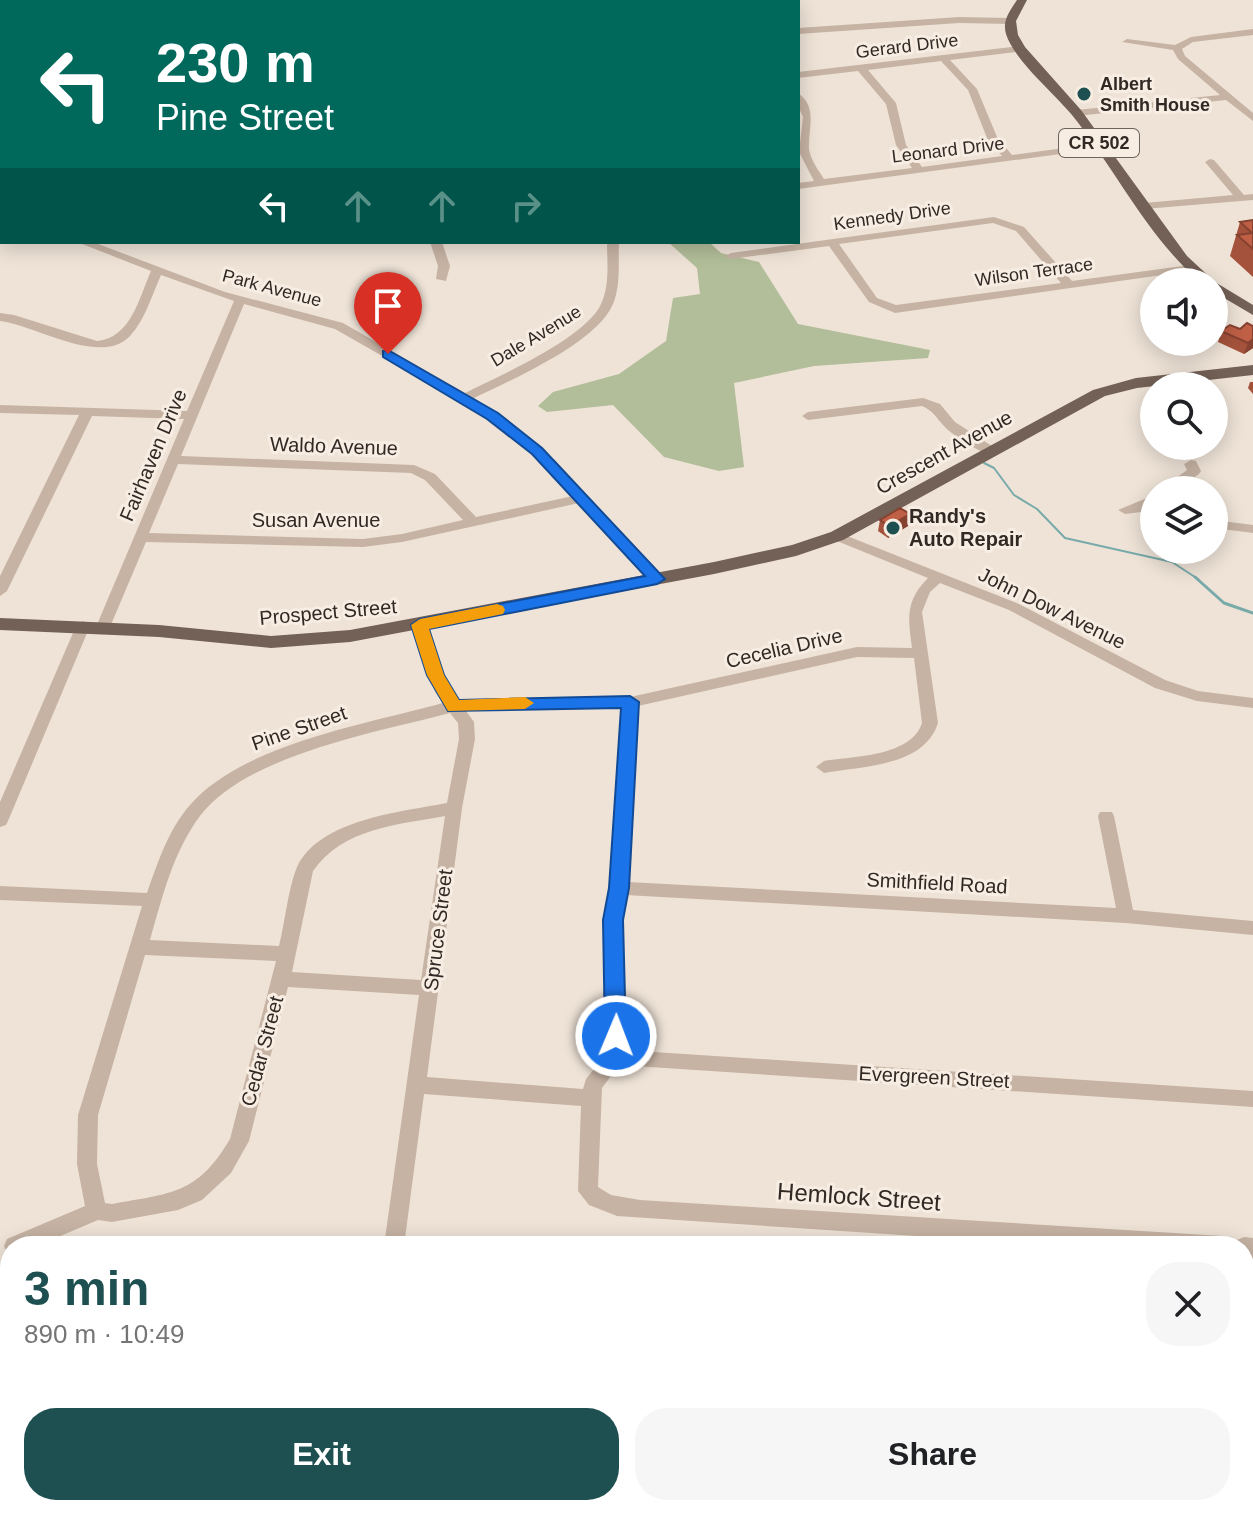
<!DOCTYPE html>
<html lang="en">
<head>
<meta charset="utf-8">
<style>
  body { margin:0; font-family:Arial,sans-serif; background:#f6f6f6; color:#202124; height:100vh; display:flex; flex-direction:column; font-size:30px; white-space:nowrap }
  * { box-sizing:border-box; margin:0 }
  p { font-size:26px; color:#757577 }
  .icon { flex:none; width:44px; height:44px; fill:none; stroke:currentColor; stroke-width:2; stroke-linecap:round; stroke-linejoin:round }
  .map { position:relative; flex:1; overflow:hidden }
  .side { position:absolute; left:0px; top:1236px; width:1254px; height:280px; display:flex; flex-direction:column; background:#fff; border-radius:32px 32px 0 0; box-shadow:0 4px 20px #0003 }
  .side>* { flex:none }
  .guide { position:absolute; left:0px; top:0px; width:800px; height:244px; box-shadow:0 4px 20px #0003; background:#00695c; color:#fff; overflow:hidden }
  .buttons { position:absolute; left:1140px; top:268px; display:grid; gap:16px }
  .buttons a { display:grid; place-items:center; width:88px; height:88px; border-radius:50%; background:#fff; box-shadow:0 4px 20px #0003; font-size:40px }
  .pin { position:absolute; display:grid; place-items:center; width:68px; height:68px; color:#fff; margin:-82px -34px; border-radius:50% 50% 50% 0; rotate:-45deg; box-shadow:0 0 8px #0007 }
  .pin .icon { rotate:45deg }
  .me { position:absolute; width:88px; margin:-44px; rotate:1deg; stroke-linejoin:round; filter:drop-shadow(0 0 6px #0008) }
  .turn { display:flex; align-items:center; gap:28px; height:168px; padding:0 24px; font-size:36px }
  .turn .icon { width:104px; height:104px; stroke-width:2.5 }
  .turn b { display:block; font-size:56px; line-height:68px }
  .lanes { display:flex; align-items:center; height:76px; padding:0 24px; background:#0003; justify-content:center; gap:40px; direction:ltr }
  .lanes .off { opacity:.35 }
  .round { display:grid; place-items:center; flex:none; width:84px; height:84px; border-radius:32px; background:#f6f6f6 }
  .overview { display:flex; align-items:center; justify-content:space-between; height:136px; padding:0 24px }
  h1 { font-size:48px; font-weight:800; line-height:60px; color:#1e4f51 }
  .cta { display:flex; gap:16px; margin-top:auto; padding:16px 24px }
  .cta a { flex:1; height:92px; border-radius:32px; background:#1e4f51; color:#fff; font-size:32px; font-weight:800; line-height:92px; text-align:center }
  .cta a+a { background:#f6f6f6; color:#202124 }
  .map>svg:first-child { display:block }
  .green { fill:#b2bd99 }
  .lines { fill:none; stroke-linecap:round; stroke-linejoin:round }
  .stream-far1 { stroke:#78aaaa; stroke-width:2 }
  .stream { stroke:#78aaaa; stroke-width:3 }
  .minor { fill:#c6b3a4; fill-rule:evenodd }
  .major { fill:#736057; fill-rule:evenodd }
  .wall { fill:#a4523b }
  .shaded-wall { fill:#864230 }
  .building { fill:#bf5f45; stroke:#864230; stroke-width:2 }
  .route { fill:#1a73e8; stroke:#114b97; stroke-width:2 }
  .slow { fill:#f59e0b }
  .poi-dot { fill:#1e4f51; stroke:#f7ede3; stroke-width:3 }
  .labels { text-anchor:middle; stroke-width:6; stroke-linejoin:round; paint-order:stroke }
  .far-street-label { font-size:18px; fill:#322925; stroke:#f7ede3 }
  .far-poi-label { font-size:18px; font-weight:bold; fill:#322925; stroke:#f7ede3; text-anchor:start }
  .shield { fill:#f7ede3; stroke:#6d645e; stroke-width:2 }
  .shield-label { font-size:18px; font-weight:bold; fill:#322925 }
  .street-label { font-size:20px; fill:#322925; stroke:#f7ede3 }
  .poi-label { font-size:20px; font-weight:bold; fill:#322925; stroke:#f7ede3; text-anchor:start }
  .near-street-label { font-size:24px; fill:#322925; stroke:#f7ede3 }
</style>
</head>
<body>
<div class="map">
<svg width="1253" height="1516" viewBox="0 0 1253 1516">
  <rect width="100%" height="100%" fill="#efe3d7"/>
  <!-- green -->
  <path class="green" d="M345 0H694V2H342Z
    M668 242H709L721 253 759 262 798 324 930 350 928 358 814 366 734 383 744 467 719 471 664 457 613 405 547 412 538 406 553 392 619 374 666 341 673 298 700 294 697 268Z
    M27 1506H265L246 1516H9Z"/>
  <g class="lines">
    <!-- stream-far1 -->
    <path class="stream-far1" d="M984 463 994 468 1014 495 1037 509 1065 538 1172 562 1198 579"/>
    <!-- stream -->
    <path class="stream" d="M1195 577 1224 603 1253 613"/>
    <!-- minor -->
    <path class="minor" d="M224 0H237L238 2H225Z
      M748 0H756V2H748Z
      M959 17 1010 18 1014 21 1010 24 959 23 798 34V28Z
      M0 23H2V29H0Z
      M1253 29V35L1193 42 1182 49 1185 56 1253 113V121L1226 100 1077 116 1072 113 1077 110 1220 95 1178 59 1173 50 1122 42 1127 39 1175 45 1191 37Z
      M1021 46 1024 47V51L950 60 977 89 997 137 1012 155 1101 143 1105 144V148L798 189V183L814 181 799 152 803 117 798 106V93C818 107 808 128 809 149 810 159 819 171 824 179L912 168 896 145 886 104 858 71 798 78V72ZM941 61 968 90 987 138 1002 156 922 167 906 145 896 103 868 70Z
      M0 99 2 100V106L0 105Z
      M0 153H2L0 160Z
      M1210 159 1214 160 1244 195 1253 194V200L1144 209 1139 206 1144 203 1233 195 1205 162Z
      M0 209H2V216H0Z
      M994 217 1024 227 1072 281 1190 265 1196 268 1190 271 895 313 869 302 829 246 731 259 725 256 731 253ZM993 223 1016 231 1061 283 896 305 877 298 839 244Z
      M0 236H2L4 243 0 244Z
      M77 242H93L225 292 343 323 465 393C499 376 586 338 601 304 610 285 607 262 607 242H619C618 262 621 285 613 304 597 343 511 380 474 398L520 430 556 461 664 579 657 584 652 582 579 503 402 542 363 547 146 542 110 627 103 632 98 631 96 627 184 419 92 416 7 591 0 596V576L79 415 0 413V405L187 411 234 301 161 275C152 295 145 320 130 336 101 367 35 325 0 321V313L14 315 97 341C131 338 139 298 151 271ZM244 304 335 329 461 401 510 436 546 467 573 496 476 517 435 474 414 465 181 456ZM178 464 411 473 425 480 463 520 402 534 363 539 149 533Z
      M430 242H442L450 266 446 281 436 279 438 266Z
      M923 398 940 404 955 422 995 448V454C981 455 955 437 945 427 936 418 934 411 922 406L808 420 802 416 808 412Z
      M1191 460 1196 461 1201 471 1199 474 1176 490H1160L1187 470 1184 464Z
      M1154 495V505L1141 512 1125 514 1118 510Z
      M1214 520 1253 525V533L1214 528Z
      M837 532 1019 604 1165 680 1198 691 1253 698V708L1197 701 1155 688 1009 610 940 583 930 592 922 612 938 723C924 767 862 766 824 773L816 767 824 761C853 756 911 757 922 723L914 658 857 657 638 706 628 882 1116 908 1098 816 1100 812H1112L1114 816 1133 910 1253 921V935L1126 923 626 895C617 946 629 998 624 1050L1253 1091V1107L619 1065 602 1088 598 1187 611 1195 640 1200 1223 1236 1230 1239 1233 1246H1068L617 1216 589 1205 578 1191 581 1106 424 1094 404 1246H384L419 995 288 987 249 1141 231 1173 202 1200 178 1210 112 1222 98 1220 37 1246H10V1254L7 1253 4 1246 7 1239 85 1206 77 1164 78 1115 142 906 0 900V886L147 893C158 862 168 830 190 805 243 744 367 724 443 703L435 692 413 625 420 620 427 625 450 690 458 700 630 697 857 647 912 648C908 618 905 601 928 578L832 539 830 536ZM622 708 610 888 604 920 609 1015 605 1055 586 1079 583 1089 427 1077 462 808 475 739 474 722 466 711ZM450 713 458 723 459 739 447 803C401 812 320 819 297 867 288 889 285 923 279 946L150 940C162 898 173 852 200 816 246 755 378 732 450 713ZM445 816 421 980 292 972 313 871C343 828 397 825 445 816ZM145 955 276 961 230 1139C197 1195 171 1193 112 1204L105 1203 97 1164 98 1115Z
      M83 621 90 626 8 821 6 825 0 827V802L76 626Z
      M1244 1237 1253 1238V1258L1244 1257V1246H1234L1237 1240Z
      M10 1416V1438L0 1442V1420Z
      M741 1506H765V1516H741Z"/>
    <!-- major -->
    <path class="major" d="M1017 0H1027L1016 21 1018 35 1025 47 1081 110 1187 256 1215 282 1253 305V315L1214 292V282H1200C1147 236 1116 170 1072 115 1054 93 1014 60 1006 34 1002 20 1010 11 1017 0Z
      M1253 365V375L1137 388 1105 396 843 540 796 556 714 574 350 642 271 648 159 637 0 630V618L159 625 271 636 350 630 714 562 792 545 831 532 1093 390 1136 378Z"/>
  </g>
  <!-- wall -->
  <path class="wall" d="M1253 220V277L1230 256 1240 222Z
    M1230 325 1253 348 1244 354 1218 342 1221 331Z
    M1250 382H1253V394L1248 388Z
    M910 514 908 526 888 538 878 531 880 520Z"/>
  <!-- shaded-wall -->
  <path class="shaded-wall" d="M1253 339V348L1244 354 1248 343Z
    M910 514 908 526 888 538 889 526Z"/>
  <!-- building -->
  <path class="building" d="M1253 220V249L1237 235 1252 233 1240 222Z
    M1247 323 1253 326V339L1248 343 1221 331 1230 325 1240 329Z
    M900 508 910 514 889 526 880 520Z"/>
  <!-- route -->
  <path class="route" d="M388 350 498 413 542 448 665 579 657 584 429 629 444 675 459 700 630 696 639 702 629 888 623 920 626 1036 623 1043 616 1045 608 1043 605 1036 603 920 609 888 621 708 448 711 427 675 411 625 420 619 645 576 532 454 487 419 383 357V351Z"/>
  <!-- slow -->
  <path class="slow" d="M497 604 503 606 505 610 503 614 429 629 444 675 459 700 525 697 534 703 525 709 448 711 427 675 411 625 420 619Z"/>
  <!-- markers -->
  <g class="poi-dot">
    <circle cx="1084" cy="94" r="8"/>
    <circle cx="893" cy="528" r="8"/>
  </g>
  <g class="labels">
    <!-- far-street labels -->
    <g class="far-street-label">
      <text transform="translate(907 46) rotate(-7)" y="6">Gerard Drive</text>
      <text transform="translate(948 150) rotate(-7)" y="6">Leonard Drive</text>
      <text transform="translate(892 216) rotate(-8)" y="6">Kennedy Drive</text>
      <text transform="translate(1034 272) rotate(-8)" y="6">Wilson Terrace</text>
      <text transform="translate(272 288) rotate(15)" y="6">Park Avenue</text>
      <text transform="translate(536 336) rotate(-31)" y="6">Dale Avenue</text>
    </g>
    <!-- far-poi labels -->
    <g class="far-poi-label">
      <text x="1100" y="90">Albert<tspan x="1100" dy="21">Smith House</tspan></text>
    </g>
    <!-- shield labels -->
    <rect class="shield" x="1059" y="129" width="80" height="28" rx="6"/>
    <g class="shield-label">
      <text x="1099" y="149">CR 502</text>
    </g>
    <!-- street labels -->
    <g class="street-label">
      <text transform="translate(334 446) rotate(2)" y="7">Waldo Avenue</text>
      <text transform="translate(944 452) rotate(-29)" y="7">Crescent Avenue</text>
      <text transform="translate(153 455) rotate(-67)" y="7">Fairhaven Drive</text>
      <text x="316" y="527">Susan Avenue</text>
      <text transform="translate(1052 608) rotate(26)" y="7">John Dow Avenue</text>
      <text transform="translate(328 612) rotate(-5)" y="7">Prospect Street</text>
      <text transform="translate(784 648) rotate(-13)" y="7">Cecelia Drive</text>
      <text transform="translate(299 728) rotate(-19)" y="7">Pine Street</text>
      <text transform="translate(937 883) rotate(3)" y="7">Smithfield Road</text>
      <text transform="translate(438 930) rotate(-83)" y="7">Spruce Street</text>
      <text transform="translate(262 1051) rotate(-75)" y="7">Cedar Street</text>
      <text transform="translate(934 1077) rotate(3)" y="7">Evergreen Street</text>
    </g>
    <!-- poi labels -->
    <g class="poi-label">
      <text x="909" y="523">Randy's<tspan x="909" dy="23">Auto Repair</tspan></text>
    </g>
    <!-- near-street labels -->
    <g class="near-street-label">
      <text transform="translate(859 1197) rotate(4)" y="8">Hemlock Street</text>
    </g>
  </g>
</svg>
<div class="buttons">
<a><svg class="icon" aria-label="sound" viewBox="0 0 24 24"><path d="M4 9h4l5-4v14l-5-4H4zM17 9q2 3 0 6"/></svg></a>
<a><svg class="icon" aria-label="search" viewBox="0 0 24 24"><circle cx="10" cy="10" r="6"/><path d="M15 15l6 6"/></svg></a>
<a><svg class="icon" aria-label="layers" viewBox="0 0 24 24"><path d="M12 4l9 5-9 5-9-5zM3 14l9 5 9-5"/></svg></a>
</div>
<div class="pin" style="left:388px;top:354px;background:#d93025"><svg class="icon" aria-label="arrive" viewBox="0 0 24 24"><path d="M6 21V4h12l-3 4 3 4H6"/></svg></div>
<svg class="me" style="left:616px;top:1036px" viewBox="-20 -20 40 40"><circle r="17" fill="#1a73e8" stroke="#fff" stroke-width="3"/><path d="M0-11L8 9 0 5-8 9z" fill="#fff"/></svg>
<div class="guide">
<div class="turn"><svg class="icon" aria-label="left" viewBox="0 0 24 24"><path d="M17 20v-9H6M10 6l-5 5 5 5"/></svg><div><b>230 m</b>Pine Street</div></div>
<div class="lanes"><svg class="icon" aria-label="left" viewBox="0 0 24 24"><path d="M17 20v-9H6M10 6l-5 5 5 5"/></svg><svg class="icon off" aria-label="ahead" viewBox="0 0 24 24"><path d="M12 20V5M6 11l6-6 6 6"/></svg><svg class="icon off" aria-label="ahead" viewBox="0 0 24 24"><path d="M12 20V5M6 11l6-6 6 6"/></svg><svg class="icon off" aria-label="right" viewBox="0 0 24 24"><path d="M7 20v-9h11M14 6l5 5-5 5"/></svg></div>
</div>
<section class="side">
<div class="overview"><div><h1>3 min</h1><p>890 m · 10:49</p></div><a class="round"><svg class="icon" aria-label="close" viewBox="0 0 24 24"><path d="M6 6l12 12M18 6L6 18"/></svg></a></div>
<div class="cta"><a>Exit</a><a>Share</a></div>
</section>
</div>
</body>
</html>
